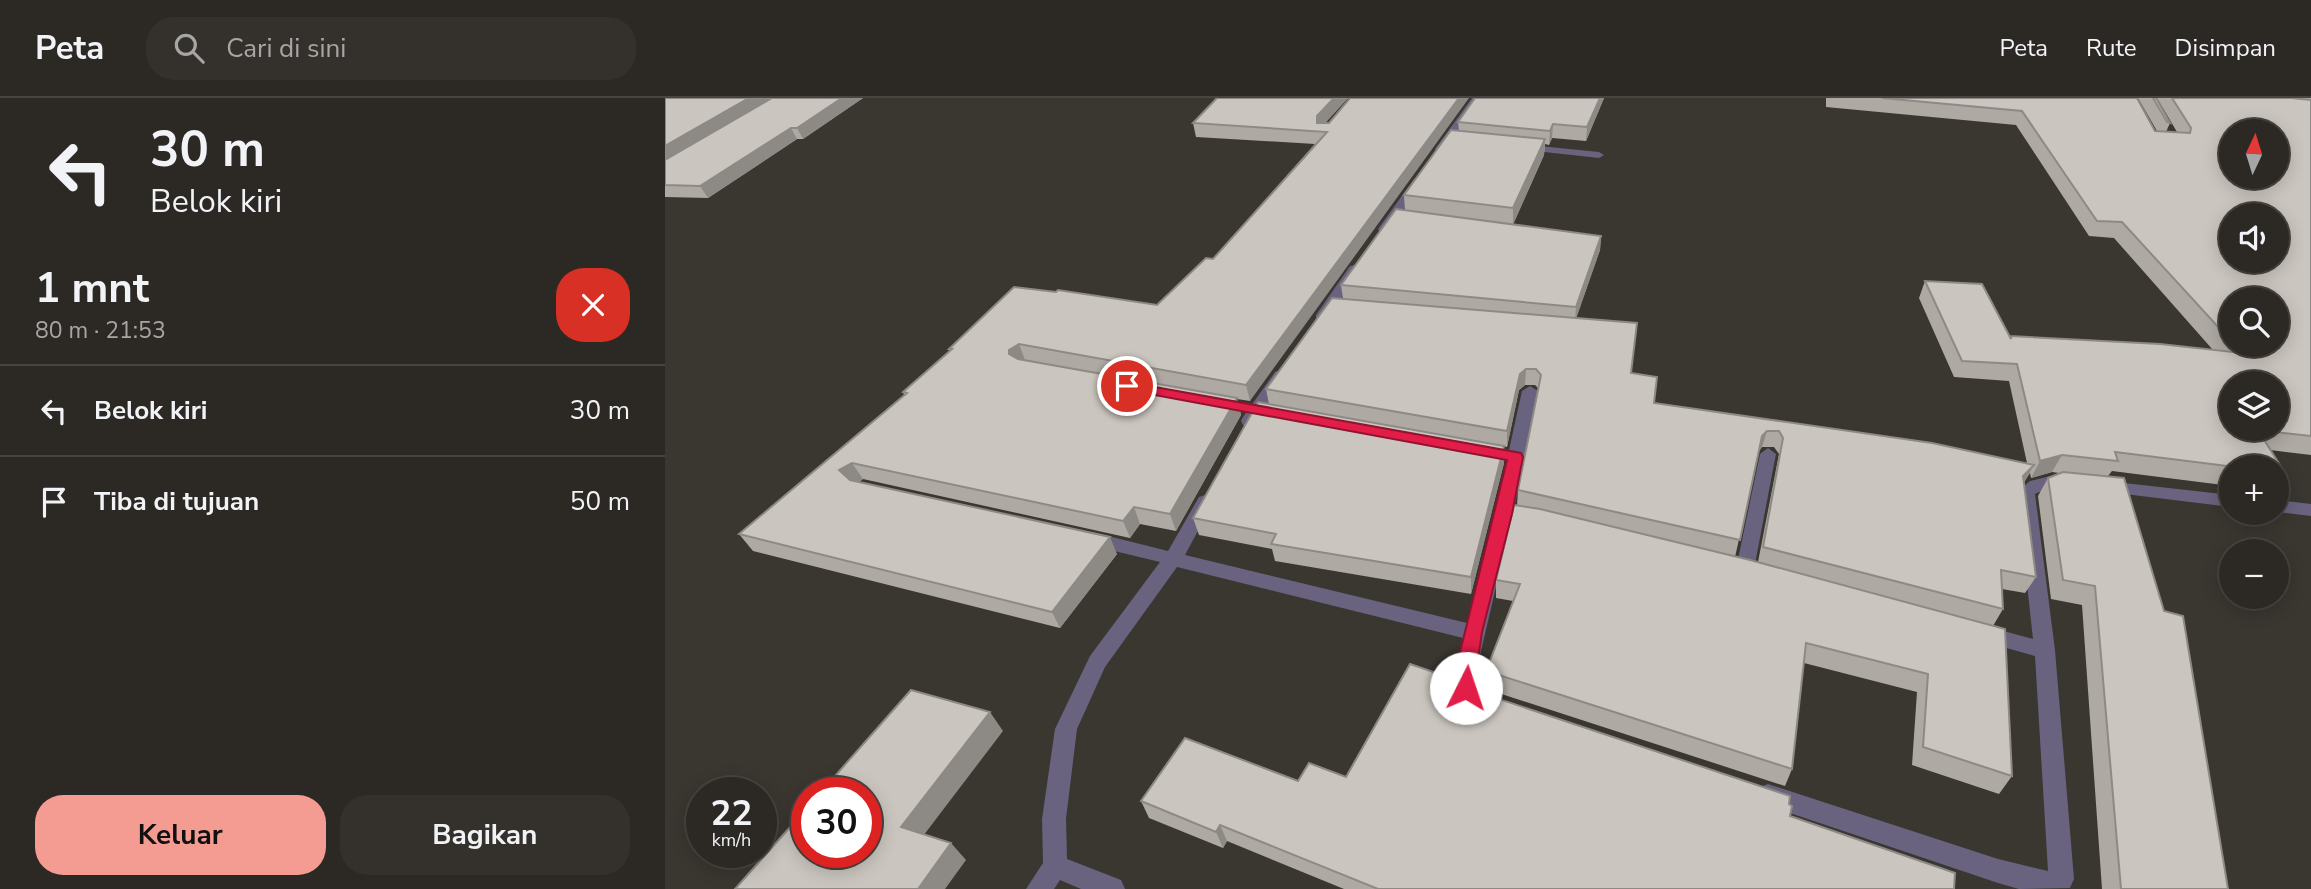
<!DOCTYPE html>
<html lang="id">
<head>
<meta charset="utf-8">
<style>
  body { margin:0; font-family:"Nunito Sans",sans-serif; background:#34302c; color:#f1f3f6; height:100vh; display:flex; flex-direction:column; font-size:26px; white-space:nowrap }
  * { box-sizing:border-box; margin:0 }
  p { font-size:23px; color:#a6a6a6 }
  .icon { flex:none; width:38px; height:38px; fill:none; stroke:currentColor; stroke-width:2; stroke-linecap:round; stroke-linejoin:round }
  .map { position:relative; flex:1; overflow:hidden }
  .panel { display:flex; flex-direction:column; background:#2c2824; width:665px }
  .panel>* { flex:none }
  .banner { background:#2c2824; color:#f1f3f6; overflow:hidden }
  .needle { width:46px; rotate:4deg }
  .fabs { position:absolute; left:1554px; top:21px; display:grid; gap:14px }
  .fabs a { display:grid; place-items:center; width:70px; height:70px; border-radius:50%; background:#2c2824; box-shadow:0 4px 18px #0003,0 0 0 2px #484441; font-size:35px }
  .speed { position:absolute; left:21px; top:679px; display:flex; gap:14px; font-size:35px; font-weight:700; text-align:center }
  .speed>* { display:grid; place-content:center; width:91px; height:91px; border-radius:50%; background:#2c2824; box-shadow:0 4px 18px #0003,0 0 0 2px #484441; line-height:1 }
  .speed small { font-size:18px; font-weight:400 }
  .speed .limit { border:10px solid #d22; background:#fff; color:#111 }
  .pin { position:absolute; display:grid; place-items:center; width:60px; height:60px; color:#fff; margin:-30px; border:4px solid #fff; border-radius:50%; box-shadow:0 2px 7px #0007 }
  .me { position:absolute; width:77px; margin:-38px; rotate:4deg; stroke-linejoin:round; filter:drop-shadow(0 0 5px #0008) }
  .turn { display:flex; align-items:center; gap:24px; height:147px; padding:0 35px; font-size:32px }
  .turn .icon { width:91px; height:91px; stroke-width:2.5 }
  .turn b { display:block; font-size:49px; line-height:60px }
  .round { display:grid; place-items:center; flex:none; width:74px; height:74px; border-radius:28px; background:#34302c }
  .head { display:flex; align-items:center; justify-content:space-between; height:119px; padding:0 35px }
  h1 { font-size:42px; font-weight:700; line-height:52px }
  .action { display:flex; gap:14px; margin-top:auto; padding:14px 35px }
  .action a { flex:1; height:80px; border-radius:28px; background:#f59c92; color:#111; font-size:28px; font-weight:700; line-height:80px; text-align:center }
  .action a+a { background:#34302c; color:#f1f3f6 }
  ul { padding:0; list-style:none }
  li { display:flex; align-items:center; gap:21px; height:91px; padding:0 35px; border-top:2px solid #484441 }
  li div { flex:1 }
  li b { display:block; font-size:26px }
  li em { font-style:normal }
  header { display:flex; align-items:center; gap:42px; box-sizing:border-box; height:98px; padding:0 35px; background:#2c2824; border-bottom:2px solid #484441 }
  header strong { font-size:33px }
  nav { display:flex; gap:38px; margin-inline-start:auto; font-size:24px }
  .search { width:490px; height:63px; background:#34302c; display:flex; align-items:center; gap:18px; box-sizing:border-box; padding:0 24px; border-radius:28px; color:#a6a6a6; font-size:26px }
  main { display:flex; flex:1; min-height:0 }
  .map>svg:first-child { display:block }
  .lines { fill:none; stroke-linecap:round; stroke-linejoin:round }
  .minor { fill:#696380; fill-rule:evenodd }
  .wall { fill:#aea9a3; fill-rule:evenodd }
  .shaded-wall { fill:#8d8a85 }
  .building { fill:#cac5be; stroke:#8d8a85; stroke-width:2; fill-rule:evenodd }
  .route { fill:#e11d48; stroke:#92132f; stroke-width:2 }
</style>
</head>
<body>
<header>
<strong>Peta</strong>
<div class="search"><svg class="icon" aria-label="search" viewBox="0 0 24 24"><circle cx="10" cy="10" r="6"/><path d="M15 15l6 6"/></svg>Cari di sini</div>
<nav><a>Peta</a><a>Rute</a><a>Disimpan</a></nav>
</header>
<main>
<section class="panel">
<div class="banner">
<div class="turn"><svg class="icon" aria-label="left" viewBox="0 0 24 24"><path d="M17 20v-9H6M10 6l-5 5 5 5"/></svg><div><b>30 m</b>Belok kiri</div></div>
</div>
<div class="head"><div><h1>1 mnt</h1><p>80 m · 21:53</p></div><a class="round" style="background:#d93025;color:#fff"><svg class="icon" aria-label="close" viewBox="0 0 24 24"><path d="M6 6l12 12M18 6L6 18"/></svg></a></div>
<ul>
<li><svg class="icon" aria-label="left" viewBox="0 0 24 24"><path d="M17 20v-9H6M10 6l-5 5 5 5"/></svg><div><b>Belok kiri</b></div><em>30 m</em></li>
<li><svg class="icon" aria-label="arrive" viewBox="0 0 24 24"><path d="M6 21V4h12l-3 4 3 4H6"/></svg><div><b>Tiba di tujuan</b></div><em>50 m</em></li>
</ul>
<div class="action"><a>Keluar</a><a>Bagikan</a></div>
</section>
<div class="map">
<svg width="1646" height="791" viewBox="0 0 1646 791">
  <rect width="100%" height="100%" fill="#3a3630"/>
  <g class="lines">
    <!-- minor -->
    <path class="minor" d="M807 0H817L779 53H771L770 51Z
      M855 46 934 54 939 57 934 60 851 51V47Z
      M749 81 759 83 723 134H715L713 131Z
      M690 167 697 171 661 223H651V217L685 168Z
      M615 272 623 277 590 327H578L576 323 578 319 610 274Z
      M865 288 873 293 849 411 875 416 878 421 875 426 869 427 846 424 810 579 812 587 825 595 828 602 825 609 817 611C778 597 790 571 798 540L512 469 440 569 412 631 401 721 402 761 456 782 460 791H416L395 782 389 791H361L378 765 377 721 390 631 425 558 495 464 420 446 418 441 420 436 427 434 503 453 534 399 540 397 549 403 520 457 802 525 842 363 812 357 810 353 818 347 844 352 857 293Z
      M1103 350 1111 356 1089 471 1087 476H1073L1071 471 1095 356Z
      M1386 378 1403 379 1412 385C1402 396 1383 388 1370 396L1390 552 1409 781 1405 790 1354 791 1333 785 1095 705 1091 697 1095 689 1103 686 1333 761 1383 773 1370 558 1313 542 1310 536 1313 530 1320 528 1368 541 1352 394 1365 383Z
      M1441 383 1566 397V409L1435 393 1432 389Z
      M1612 402 1646 406V418L1612 414Z"/>
  </g>
  <!-- wall -->
  <path class="wall" d="M0 0H198L138 41H132L43 100 0 99Z
    M552 0H683L660 25H664L585 303 572 301 576 317 511 433 475 426 465 440 198 381 194 384 452 456 395 530 88 453 74 436 239 297 238 294 285 253 284 251 492 207 548 161 650 46 531 39 528 25Z
    M810 0H939L921 43 887 40 884 47 880 46 879 57 848 126 936 138 935 152 911 220 966 275 989 305 1362 365 1344 283 1289 279 1254 200 1260 183 1346 239 1548 252 1449 140 1424 138 1351 27 1161 9V0H1472L1490 33H1492L1473 0H1491L1505 25 1501 34H1512L1492 0H1646V357L1605 352 1620 375 1612 385V369H1566V388L1447 373 1443 378 1563 791H1437L1417 507 1386 501 1373 398 1383 380 1394 375 1387 374 1366 380 1365 375 1359 384 1371 479 1360 495 1337 491 1338 511 1328 528 1347 678 1334 696 1247 667 1252 594 1139 565 1127 671 1120 688 821 591V573L848 503 831 500V482L852 408 853 392 874 291 870 287H860L854 292 842 349 839 348V365L806 496 610 463 607 451 534 437 528 420 604 306 601 291 678 201 676 187 740 112 739 97 794 33 793 24ZM1566 201 1612 247H1566ZM1097 349H1109L1114 356 1093 464 1070 459 1094 353Z
    M798 589 1124 706 1125 718 1289 791H679L562 743 558 750 484 720 476 703 633 683 681 679Z"/>
  <!-- shaded-wall -->
  <path class="shaded-wall" d="M84 0H109L0 64V48Z
    M177 0H198L138 41 132 30Z
    M669 0H683L653 33 652 18Z
    M794 0H804L585 303 581 287Z
    M935 0H939L921 43 922 29Z
    M888 26 887 40 884 47 885 33Z
    M126 30 132 41 43 100 35 88Z
    M880 41 879 57 848 127V110Z
    M936 138 935 152 910 224 911 209Z
    M354 246 360 262 351 268 344 256V252Z
    M861 271 860 287 854 292 842 349V333L855 276Z
    M572 300 576 317 511 433 505 416Z
    M1102 333 1097 349 1093 355 1097 338Z
    M839 348V365L806 496V479Z
    M1397 357 1387 374 1366 380 1375 363Z
    M187 365 198 381 186 389 174 372Z
    M1369 367 1360 383 1349 394 1358 378Z
    M469 409 475 426 465 440 458 423Z
    M445 439 452 456 395 530 387 514Z
    M325 614 338 633 252 746 236 729Z
    M555 727 562 743 558 750 551 734Z
    M286 745 301 762 280 791H253Z"/>
  <!-- building -->
  <path class="building" d="M0 0H84L0 48Z
    M107 0H177L132 30H126L35 88 0 87V62Z
    M552 0H669L652 18V25H664L685 0H794L581 287 354 246 344 252V256L353 261 572 300 505 416 469 409 458 423 187 365 174 372 185 382 445 439 387 514 74 436 242 295 238 294 287 251H284L349 189 391 194 393 192 492 207 541 160 548 161 662 34 528 25Z
    M810 0H935L922 29 888 26 885 33 793 24Z
    M1217 0H1472L1490 33 1525 35 1526 30 1507 0H1626L1646 2V338L1593 332 1620 375 1612 374V369H1570L1450 354 1453 363 1397 357 1375 363 1352 266 1297 263 1260 183 1317 186 1346 241V238L1495 246 1577 255 1569 247H1612V201H1566V243L1457 124 1432 123 1357 13ZM1566 33H1612V79H1566ZM1566 117H1612V163H1566ZM1566 285H1612V331H1566Z
    M1488 0H1491L1505 25 1502 24Z
    M786 32 880 41 848 110 739 97Z
    M731 111 936 138 911 209 676 187Z
    M667 200 972 225 966 275 992 279 989 305 1267 345 1369 367 1358 378 1371 479 1336 472 1338 511 1098 449 1118 340 1114 333H1102L1097 338 1075 442 853 392 876 277 871 271H861L855 276 842 333 601 291Z
    M593 304 839 348 806 479 606 446 611 436 528 420Z
    M1398 374 1459 380 1499 513 1518 518 1563 791H1456L1430 488 1398 482 1383 380Z
    M849 407 875 411 1085 462 1340 531 1347 678 1258 649 1263 576 1141 545 1127 671 821 573 855 486 831 482Z
    M745 566 792 582 798 589 1125 698 1124 706 1127 708 1125 718 1290 775 1289 791H713L555 727 551 734 476 703 520 640 633 683 644 665 681 679Z
    M246 592 325 614 236 729 286 745 253 791H70L142 710V754H201V695H155Z"/>
  <!-- route -->
  <path class="route" d="M462 284 856 355 858 359 847 416 817 534 808 596 801 598 794 596 789 579 842 362 457 291V285Z"/>
</svg>
<div class="fabs">
<a><svg class="needle" viewBox="-14 -14 28 28"><path d="M0-13l5 13h-10z" fill="#e53935"/><path d="M0 13l5-13h-10z" fill="#a6a6a6"/></svg></a>
<a><svg class="icon" aria-label="sound" viewBox="0 0 24 24"><path d="M4 9h4l5-4v14l-5-4H4zM17 9q2 3 0 6"/></svg></a>
<a><svg class="icon" aria-label="search" viewBox="0 0 24 24"><circle cx="10" cy="10" r="6"/><path d="M15 15l6 6"/></svg></a>
<a><svg class="icon" aria-label="layers" viewBox="0 0 24 24"><path d="M12 4l9 5-9 5-9-5zM3 14l9 5 9-5"/></svg></a>
<a>+</a>
<a>−</a>
</div>
<div class="speed"><div>22<small>km/h</small></div><div class="limit">30</div></div>
<div class="pin" style="left:462px;top:288px;background:#d93025"><svg class="icon" aria-label="arrive" viewBox="0 0 24 24"><path d="M6 21V4h12l-3 4 3 4H6"/></svg></div>
<svg class="me" style="left:801px;top:590px" viewBox="-20 -20 40 40"><circle r="19" fill="#fff"/><path d="M0-13L10 11 0 6-10 11z" fill="#e11d48"/></svg>
</div>
</main>
</body>
</html>
